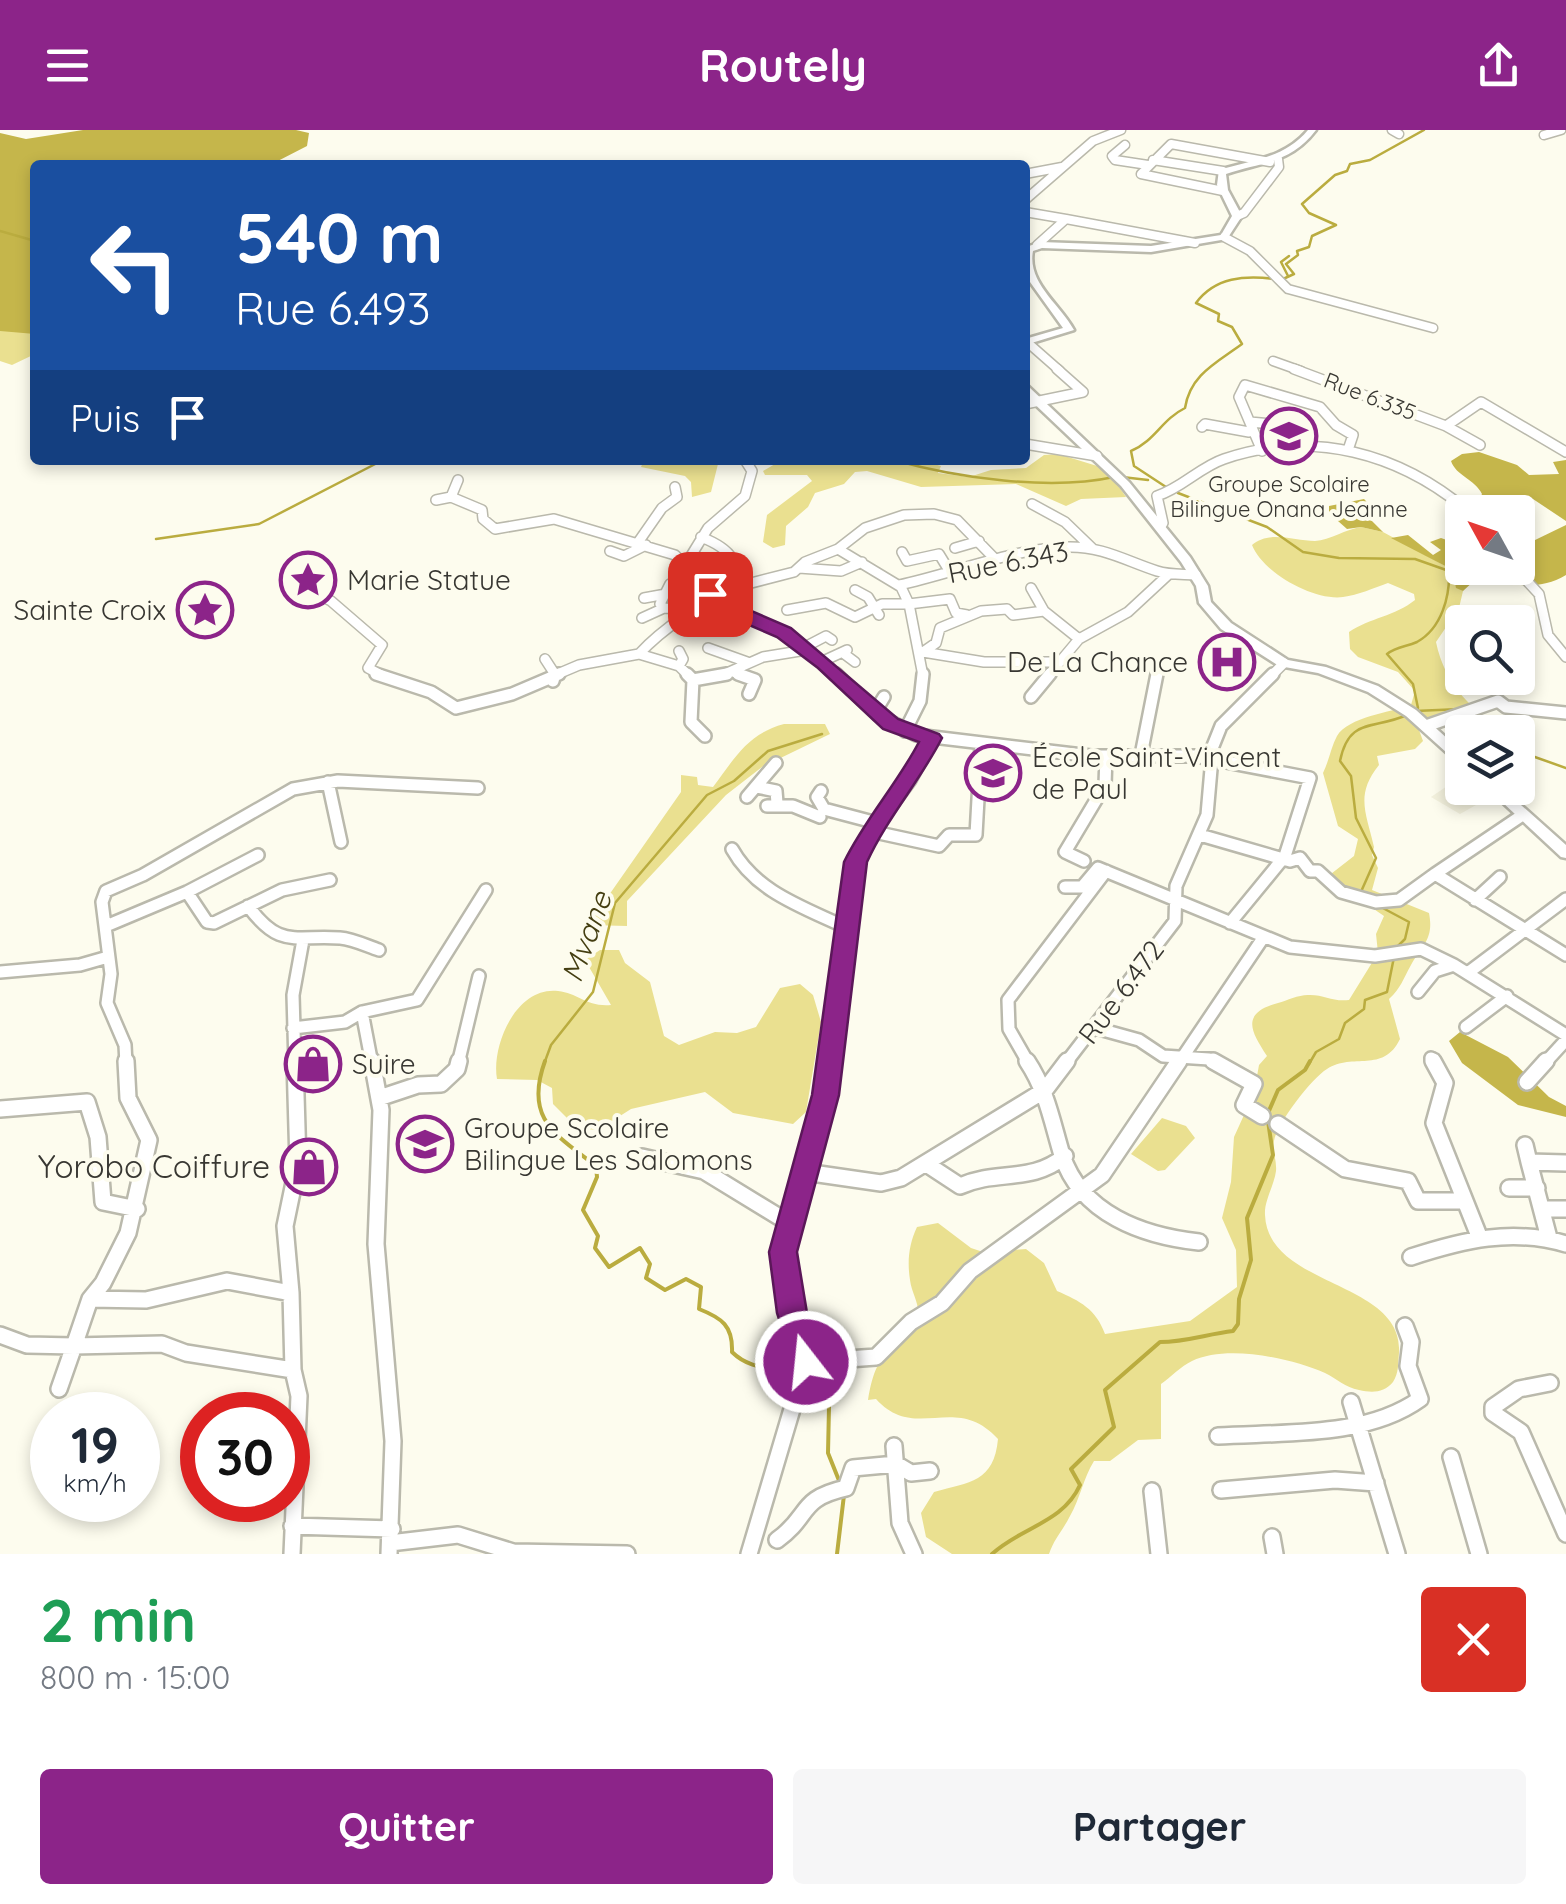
<!DOCTYPE html>
<html lang="fr">
<head>
<meta charset="utf-8">
<style>
  body { margin:0; font-family:Quicksand,sans-serif; background:#f6f6f7; color:#1f2937; height:100vh; display:flex; flex-direction:column; font-size:38px; white-space:nowrap }
  * { box-sizing:border-box; margin:0 }
  p { font-size:32px; color:#747a83 }
  .icon { flex:none; width:55px; height:55px; fill:none; stroke:currentColor; stroke-width:2; stroke-linecap:round; stroke-linejoin:round }
  .map { position:relative; height:1424px; overflow:hidden }
  .side { display:flex; flex-direction:column; background:#fff; flex:1 }
  .side>* { flex:none }
  .hud { position:absolute; left:30px; top:30px; width:1000px; height:305px; border-radius:10px; box-shadow:0 5px 15px #0003; background:#1a4fa0; color:#fff; overflow:hidden }
  .needle { width:65px; rotate:310deg }
  .buttons { position:absolute; left:1445px; top:365px; display:grid; gap:20px }
  .buttons a { display:grid; place-items:center; width:90px; height:90px; border-radius:10px; background:#fff; box-shadow:0 5px 15px #0003; font-size:50px }
  .speed { position:absolute; left:30px; top:1262px; display:flex; gap:20px; font-size:50px; font-weight:700; text-align:center }
  .speed>* { display:grid; place-content:center; width:130px; height:130px; border-radius:50%; background:#fff; box-shadow:0 5px 15px #0003; line-height:1 }
  .speed small { font-size:25px; font-weight:400 }
  .speed .limit { border:15px solid #d22; background:#fff; color:#111 }
  .pin { position:absolute; display:grid; place-items:center; width:85px; height:85px; color:#fff; margin:-42px; border-radius:20px; box-shadow:0 5px 15px #0006 }
  .me { position:absolute; width:110px; margin:-55px; rotate:344deg; stroke-linejoin:round; filter:drop-shadow(0 0 8px #0008) }
  .turn { display:flex; align-items:center; gap:35px; height:210px; padding:0 40px; font-size:45px }
  .turn .icon { width:130px; height:130px; stroke-width:2.5 }
  .turn b { display:block; font-size:70px; line-height:85px }
  .then { display:flex; align-items:center; height:95px; padding:0 40px; background:#0003; gap:20px; font-size:38px }
  .round { display:grid; place-items:center; flex:none; width:105px; height:105px; border-radius:10px; background:#f6f6f7 }
  .headline { display:flex; align-items:center; justify-content:space-between; height:170px; padding:0 40px }
  h1 { font-size:60px; font-weight:800; line-height:75px; color:#1e9e55 }
  .cta { display:flex; gap:20px; margin-top:auto; padding:20px 40px }
  .cta a { flex:1; height:115px; border-radius:10px; background:#8c2489; color:#fff; font-size:40px; font-weight:800; line-height:115px; text-align:center }
  .cta a+a { background:#f6f6f7; color:#1f2937 }
  header { display:flex; justify-content:space-between; align-items:center; height:130px; padding:0 40px; background:#8c2489; color:#fff; font-size:45px; font-weight:800 }
  .map>svg:first-child { display:block }
  .built { fill:#f3f1dd }
  .green { fill:#eae090 }
  .forest { fill:#c5b64b }
  .lines { fill:none; stroke-linecap:round; stroke-linejoin:round }
  .stream-far1 { stroke:#baac3f; stroke-width:2.5 }
  .stream { stroke:#baac3f; stroke-width:4 }
  .street-far3-casing { stroke:#bab9ac; stroke-width:11 }
  .street-far2-casing { stroke:#bab9ac; stroke-width:12 }
  .street-far1-casing { stroke:#bab9ac; stroke-width:16 }
  .street-casing { stroke:#bab9ac; stroke-width:20 }
  .secondary-casing { stroke:#bab9ac; stroke-width:5 }
  .street-far3 { stroke:#fff; stroke-width:8 }
  .street-far2 { stroke:#fff; stroke-width:9 }
  .street-far1 { stroke:#fff; stroke-width:11 }
  .street { stroke:#fff; stroke-width:15 }
  .secondary { fill:#fff; fill-rule:evenodd }
  .route { fill:#8c2489; stroke:#5b1759; stroke-width:2.5 }
  .labels { text-anchor:middle; stroke-width:8; stroke-linejoin:round; paint-order:stroke }
  .far-street-label { font-size:22px; fill:#383732; stroke:#fdfcee }
  .far-poi-label { font-size:22px; fill:#383732; stroke:#fdfcee }
  .street-label { font-size:28px; fill:#383732; stroke:#fdfcee }
  .poi-label { font-size:28px; fill:#383732; stroke:#fdfcee; text-anchor:start }
  .water-label { font-size:30px; font-style:italic; fill:#443e11; stroke:#fdfcee }
  .near-poi-label { font-size:32px; fill:#383732; stroke:#fdfcee; text-anchor:end }
</style>
</head>
<body>
<header><svg class="icon" aria-label="menu" viewBox="0 0 24 24"><path d="M4 6h16M4 12h16M4 18h16"/></svg>Routely<svg class="icon" aria-label="share" viewBox="0 0 24 24"><path d="M12 15V3M7 8l5-5 5 5M5 13v7h14v-7"/></svg></header>
<div class="map">
<svg width="1566" height="1424" viewBox="0 0 1566 1424">
  <rect width="100%" height="100%" fill="#fdfcee"/>
  <!-- built -->
  <path class="built" d="M1462 646V658H1485L1494 665 1460 684 1431 667Z"/>
  <!-- green -->
  <path class="green" d="M14 200 35 204V224L12 235 0 231V201Z
    M1058 324 1107 339 1126 367 1081 369 1066 376 1016 354 921 357 867 341 855 342 844 354 815 363 808 377 786 396 785 415 773 418 763 412 767 385 812 351 807 345H765L763 341 782 330H919L941 336 938 343 969 347 991 340 1026 338 1044 325Z
    M644 330H724L718 334 711 362 692 367 691 352 685 346 641 337Z
    M1361 397 1383 402 1451 439 1456 457 1463 461 1459 478 1436 512C1445 555 1472 582 1510 602H1497L1457 581 1428 590 1419 600 1423 611 1415 619 1377 626 1379 635C1355 665 1366 682 1374 717L1372 725 1378 738 1372 760 1429 783C1434 809 1423 814 1411 835 1403 849 1401 858 1389 869L1400 909C1383 944 1353 922 1327 939 1312 948 1277 993 1274 1011 1272 1021 1277 1031 1276 1041 1274 1056 1264 1071 1265 1085 1268 1158 1404 1150 1399 1223 1398 1233 1399 1243 1393 1252 1384 1263 1372 1263 1359 1260 1345 1257 1337 1249 1325 1243 1290 1228 1227 1214 1192 1231 1181 1236 1171 1247 1161 1254V1309L1138 1310 1110 1331H1094C1083 1349 1080 1369 1070 1386 1063 1400 1054 1409 1049 1424H952L926 1407 921 1383 934 1362C970 1352 994 1352 998 1309 955 1262 916 1313 876 1269L868 1270C872 1247 876 1232 893 1215 901 1208 913 1205 916 1195 923 1177 912 1166 910 1150 907 1131 909 1114 917 1097L938 1093 971 1118 983 1122 1026 1119 1044 1133 1057 1161C1080 1171 1096 1179 1105 1204L1190 1191 1237 1157 1236 1120 1222 1088 1231 1052 1234 1007 1254 963 1259 935 1267 926C1249 899 1242 883 1278 873 1288 870 1300 864 1310 865 1325 865 1333 872 1349 870L1378 823 1376 804 1384 786 1327 747 1354 726 1358 709 1338 696 1323 643C1329 631 1331 617 1337 606 1348 587 1391 582 1411 575L1415 561 1398 542 1358 527 1350 519 1349 502C1370 488 1395 486 1415 470L1414 464 1388 453C1374 458 1358 465 1343 467 1314 471 1263 443 1252 415 1269 400 1294 411 1315 411 1330 410 1346 399 1361 397Z
    M784 594H825L830 604 762 637 726 665 627 771V796L588 795 681 662V645L697 647 698 655 713 657C735 628 747 604 784 594Z
    M600 820H619L625 833 650 852 664 906 679 915 715 902 737 903 756 897 780 858 800 854 813 865 821 892 806 982 793 994 733 983 705 962 631 979 598 1000 577 998 553 974 552 958 537 950 497 949C491 916 516 856 558 861 578 863 586 877 611 875L585 830Z
    M1162 988 1186 996 1195 1008 1165 1040 1158 1041 1131 1024Z"/>
  <!-- forest -->
  <path class="forest" d="M83 0H296L309 3 307 16 270 35H35V204L0 201V3L26 9Z
    M1479 322 1517 335 1529 345 1559 344 1553 332 1566 330V391L1533 369 1479 370 1482 364C1475 349 1456 346 1451 331L1462 324Z
    M1364 369 1377 382 1371 390 1383 402 1361 397 1347 399 1329 383V376Z
    M1566 395V445C1534 464 1509 451 1475 450L1463 461 1456 458 1451 439 1391 408 1408 405 1433 425 1441 420 1430 412 1441 408 1461 415 1462 438H1518V427L1529 425 1533 411Z
    M1460 902 1508 927 1549 967 1566 976V987L1518 975 1462 933 1449 911Z"/>
  <g class="lines">
    <!-- stream-far1 -->
    <path class="stream-far1" d="M0 101 35 111
      M1288 146 1281 132 1289 126
      M1283 149 1294 144 1286 134 1298 125 1297 121 1309 117 1312 106 1336 95 1309 83 1302 74 1335 45 1347 41 1350 34 1370 30 1424 0
      M894 330C957 348 1050 361 1114 347
      M1122 347 1148 350
      M1166 357 1134 336 1131 321C1156 310 1161 290 1185 278 1190 245 1216 233 1242 214L1232 197 1218 191 1219 184 1196 173C1215 147 1245 145 1275 149
      M1178 363 1267 397 1303 422 1339 428 1415 429 1449 441C1450 466 1442 498 1417 512 1406 517 1397 516 1387 524L1413 554 1418 578 1414 581
      M156 409 259 394 383 330
      M1415 581 1461 579
      M1473 586 1502 602
      M1518 614 1532 626 1566 638
      M1360 764 1376 728 1356 688 1351 646 1340 631C1349 587 1373 600 1407 585
      M1379 776 1409 792 1405 809 1394 820
      M544 934 551 915 593 862 615 773 707 665 734 651 768 621 822 604
      M1309 934 1316 922 1339 909 1345 893 1364 879 1365 870 1387 862 1394 827"/>
    <!-- stream -->
    <path class="stream" d="M545 931C524 989 555 1004 596 1036L597 1047 583 1080 598 1106 595 1118 609 1137 640 1118 650 1134 646 1148 665 1160 686 1149 701 1157 699 1179C722 1188 733 1196 732 1222 750 1240 772 1237 795 1243
      M1268 983 1278 960 1305 940 1310 931
      M805 1251 829 1277 828 1323 840 1353
      M837 1424 844 1365
      M992 1424C1021 1397 1063 1393 1080 1355L1071 1339 1114 1297 1105 1260 1160 1212C1186 1212 1207 1204 1233 1201L1238 1194 1239 1169 1251 1130 1247 1088 1273 1025 1268 991"/>
    <!-- street-far3 casing -->
    <g class="street-far3-casing">
      <path id="street-far3" d="M1392 0 1399 4
        M1544 5 1561 0
        M1125 15 1112 26 1115 30 1148 35
        M1153 30 1223 41
        M1025 44 1062 37
        M1223 61 1141 44 1171 14 1270 32
        M1025 70 1093 11 1121 0
        M1025 82 1066 89 1037 115
        M1237 86 1244 83 1279 37 1278 29
        M1066 89 1195 113
        M1224 107 1250 121 1288 159 1433 198
        M1027 212 1060 241
        M1273 231 1301 241"/>
    </g>
    <!-- street-far2 casing -->
    <g class="street-far2-casing">
      <path id="street-far2" d="M1057 239 1083 262
        M1294 239 1446 296 1481 272 1566 322
        M1025 274 1083 262
        M1250 292 1282 295 1295 302
        M1446 296 1480 315
        M1202 297 1205 294 1249 302
        M1025 314 1097 326
        M1262 321 1239 267 1245 255 1320 277 1336 295 1353 305 1348 320
        M458 350 451 367 482 380 483 389 495 399 554 389 675 425 705 454 715 472 784 503 839 546
        M436 370 451 367
        M1032 374 1065 392 1093 419
        M1160 397 1163 393 1157 366C1182 358 1200 337 1224 329 1312 299 1400 323 1469 382
        M639 411 662 378 677 367 675 357
        M955 418 979 411
        M838 419 901 457 909 474 950 469 956 483 967 485
        M610 421 624 426 646 415
        M902 422 907 431 939 424 950 442
        M686 434 708 398 745 366 752 341 745 330
        M799 438 841 441 862 432
        M1515 438 1539 464 1548 505 1566 527
        M300 455 331 471 382 515 368 538 383 546
        M899 455C951 444 1015 418 1067 417 1102 416 1126 431 1157 441 1169 445 1183 444 1196 445
        M1031 458 1044 481
        M724 460 794 442 805 432 838 419 865 398 904 385 934 384 957 390 995 429
        M855 460 868 467 879 485
        M644 468 666 464
        M664 478 660 474 670 454
        M787 480 826 473 855 487 882 474H909L923 546
        M642 488 664 478 679 479 691 465 686 459 710 460
        M708 518 747 532
        M803 518 826 506 832 510
        M679 521 683 529 679 536
        M923 522 936 513 940 498 981 481 1007 479 1013 485 1044 481 1079 509 1128 482 1169 444
        M923 522 984 532H1059
        M843 523 855 532
        M545 529 556 546
        M821 532 847 520
        M733 542 745 546
        M553 546 579 535 639 524
        M689 546 679 536 639 524C652 510 667 498 683 487 717 466 769 434 701 407
        M720 546 763 527 806 520
        M1048 546 1079 509
        M1271 546 1284 533"/>
    </g>
    <!-- street-far1 casing -->
    <g class="street-far1-casing">
      <path id="street-far1" d="M376 544 431 562 456 578 512 564 559 544
        M687 544 693 550 727 544
        M738 544 755 550 749 564
        M836 544 878 585 916 605 1091 626H1195L1310 648 1285 726 1230 793
        M693 550 691 592 705 606
        M553 551 555 544
        M1031 567 1050 544
        M875 582 884 567
        M1426 596 1498 571 1506 577 1566 583
        M905 601 920 571 923 544
        M1141 625 1157 544
        M328 652 341 712
        M757 657 776 661 777 673
        M821 661 817 667 824 679 877 693 879 703 939 716 949 705H976L981 615
        M747 667 776 633
        M767 676H793L820 687
        M1521 686 1435 744 1566 825
        M1200 705 1290 731 1300 728 1310 741H1318L1341 762 1376 772 1399 770 1435 744
        M732 719C756 762 803 777 845 797
        M1084 731 1065 722 1105 655 1106 626
        M1065 757H1082L1098 738 1290 817 1375 826 1421 819 1454 835
        M187 762 207 792 214 793 282 760 330 750
        M1475 770 1500 747
        M248 776C280 819 293 805 340 808 353 809 367 816 379 820
        M106 796 187 762 258 725
        M0 842 80 835 108 827
        M1469 842 1566 769
        M1418 862 1435 841 1454 835 1566 905
        M362 882 372 934
        M1092 897 1139 910 1163 926 1209 929 1217 934
        M1466 897 1507 866
        M293 898 345 892 362 882 417 870 486 760
        M1431 928 1434 934
        M126 934 125 915 107 873 111 844 102 772 106 761 143 745 293 659 338 651 478 658
        M295 934 293 865 303 810
        M458 934 479 846
        M829 934 860 718 910 650 932 609
        M1029 934 1009 899 1008 870 1106 741
        M1065 934 1175 791 1176 756 1207 685 1213 616 1221 596 1273 544
        M1178 934 1263 808
        M1544 934 1566 910"/>
    </g>
    <!-- street casing -->
    <g class="street-casing">
      <path id="street" d="M372 931 381 980 376 1114 393 1311 389 1424
        M1027 931C1047 961 1052 992 1062 1025 1081 1084 1143 1106 1199 1112
        M1213 931 1254 954 1244 975 1262 986
        M1433 931 1445 953 1434 993 1479 1106
        M1527 952 1546 931
        M379 968 418 955 441 954 457 939 459 931
        M0 979 87 972 98 1007 103 1072 137 1079
        M1278 994 1345 1039 1408 1051 1418 1071H1463
        M1525 1015 1529 1032
        M642 1027 704 1041 789 1093
        M928 1035 960 1056C998 1039 1030 1054 1065 1026
        M805 1042 881 1053 901 1048 1045 960 1067 931
        M1509 1058H1537
        M1543 1079H1566
        M1549 1108 1529 1032 1566 1033
        M1411 1127C1463 1110 1512 1098 1566 1114
        M291 1163 285 1096 298 1033 295 931
        M90 1169 146 1170 227 1151 291 1163 293 1240
        M0 1205 27 1215 74 1216 90 1169 103 1153 128 1103 149 1010 128 968 126 931
        M806 1232 876 1227 911 1192 942 1173 970 1141 1102 1045 1179 931
        M1550 1253 1519 1259 1493 1277V1283L1521 1302 1566 1404
        M59 1259 74 1216 162 1214 186 1223 293 1240 299 1266 292 1424
        M1351 1272 1397 1424
        M1218 1306C1282 1302 1366 1308 1420 1269L1408 1236 1411 1212 1405 1196
        M894 1316 900 1393 914 1424
        M1451 1327 1479 1424
        M1221 1360 1335 1350 1376 1353
        M1152 1361 1159 1424
        M292 1396 392 1399
        M1272 1407 1275 1424
        M777 1410C811 1386 797 1369 846 1358L853 1338 896 1334 911 1343 930 1341
        M390 1413 458 1405 513 1422 627 1424
        M749 1424 806 1232 792 1183 783 1121 825 965 830 931"/>
    </g>
    <!-- secondary casing -->
    <g class="secondary-casing">
      <path id="secondary" d="M1308 0H1316C1291 33 1263 32 1226 44L1228 60 1242 86 1227 109 1151 122 1042 118 1033 121C1027 153 1060 174 1074 200L1025 215V209L1063 198 1025 145 1026 117 1041 112 1151 116 1221 105 1232 86 1217 55 1219 40C1252 30 1285 28 1308 0Z
        M1025 256 1029 257 1129 352 1190 427 1208 456 1211 472 1231 493 1288 530 1326 537 1378 556 1416 580 1462 622V633L1457 632 1406 586 1368 562 1318 543 1279 536 1221 499 1199 473 1196 456 1181 432 1121 356 1025 265Z
        M1487 658H1502L1566 715V728L1561 727Z"/>
    </g>
    <!-- street-far3 -->
    <use href="#street-far3" class="street-far3"/>
    <!-- street-far2 -->
    <use href="#street-far2" class="street-far2"/>
    <!-- street-far1 -->
    <use href="#street-far1" class="street-far1"/>
    <!-- street -->
    <use href="#street" class="street"/>
    <!-- secondary -->
    <use href="#secondary" class="secondary"/>
  </g>
  <!-- route -->
  <path class="route" d="M710 458 728 471 791 498 898 589 939 604 942 608C920 651 887 688 867 732L839 965 797 1122 807 1183 821 1232 817 1241 806 1245 796 1241 777 1183 769 1122 812 965 844 732C865 689 897 654 919 612L883 599 818 538 777 507 714 480 701 464Z"/>
  <!-- icons -->
  <defs>
    <g id="school-ring" transform="scale(2.875)"><circle r="9.5" fill="#fdfcee" stroke="#8c2489" stroke-width="1.5"/><path d="M0-5L7-2L0 1L-7-2ZM-4 1L0 2.5L4 1V4Q0 6-4 4Z" fill="#8c2489"/></g>
    <g id="sight-ring" transform="scale(2.875)"><circle r="9.5" fill="#fdfcee" stroke="#8c2489" stroke-width="1.5"/><path d="M0-6L1.8-2.2L6-1.7L2.9 1.2L3.7 5.4L0 3.3L-3.7 5.4L-2.9 1.2L-6-1.7L-1.8-2.2Z" fill="#8c2489"/></g>
    <g id="hospital-ring" transform="scale(2.875)"><circle r="9.5" fill="#fdfcee" stroke="#8c2489" stroke-width="1.5"/><path d="M-5-5h3v3.5h4V-5h3V5h-3V1.5h-4V5h-3Z" fill="#8c2489"/></g>
    <g id="shop-ring" transform="scale(2.875)"><circle r="9.5" fill="#fdfcee" stroke="#8c2489" stroke-width="1.5"/><path d="M-5-2.5h2.3a2.7 3.5 0 0 1 5.4 0H5L5.5 6h-11ZM-1.5-2.5h3a1.5 2.3 0 0 0-3 0Z" fill="#8c2489"/></g>
  </defs>
  <g fill-rule="evenodd">
    <use href="#school-ring" x="1289" y="306"/>
    <use href="#sight-ring" x="308" y="450"/>
    <use href="#sight-ring" x="205" y="480"/>
    <use href="#hospital-ring" x="1227" y="532"/>
    <use href="#school-ring" x="993" y="643"/>
    <use href="#shop-ring" x="313" y="934"/>
    <use href="#school-ring" x="425" y="1014"/>
    <use href="#shop-ring" x="309" y="1037"/>
  </g>
  <g class="labels">
    <!-- far-street labels -->
    <g class="far-street-label">
      <text transform="translate(1370 266) rotate(21)" y="8">Rue 6.335</text>
    </g>
    <!-- far-poi labels -->
    <g class="far-poi-label">
      <text x="1289" y="362">Groupe Scolaire<tspan x="1289" dy="25">Bilingue Onana Jeanne</tspan></text>
    </g>
    <!-- street labels -->
    <g class="street-label">
      <text transform="translate(1008 432) rotate(-11)" y="10">Rue 6.343</text>
      <text transform="translate(1121 862) rotate(-53)" y="10">Rue 6.472</text>
    </g>
    <!-- poi labels -->
    <g class="poi-label">
      <text x="347" y="460">Marie Statue</text>
      <text x="166" y="490" text-anchor="end">Sainte Croix</text>
      <text x="1188" y="542" text-anchor="end">De La Chance</text>
      <text x="1032" y="637">École Saint-Vincent<tspan x="1032" dy="32">de Paul</tspan></text>
      <text x="352" y="944">Suire</text>
      <text x="464" y="1008">Groupe Scolaire<tspan x="464" dy="32">Bilingue Les Salomons</tspan></text>
    </g>
    <!-- water labels -->
    <g class="water-label">
      <text transform="translate(587 807) rotate(-70)" y="10">Mvane</text>
    </g>
    <!-- near-poi labels -->
    <g class="near-poi-label">
      <text x="270" y="1048">Yorobo Coiffure</text>
    </g>
  </g>
</svg>
<div class="buttons">
<a><svg class="needle" viewBox="-14 -14 28 28"><path d="M0-13l5 13h-10z" fill="#e53935"/><path d="M0 13l5-13h-10z" fill="#747a83"/></svg></a>
<a><svg class="icon" aria-label="search" viewBox="0 0 24 24"><circle cx="10" cy="10" r="6"/><path d="M15 15l6 6"/></svg></a>
<a><svg class="icon" aria-label="layers" viewBox="0 0 24 24"><path d="M12 4l9 5-9 5-9-5zM3 14l9 5 9-5"/></svg></a>
</div>
<div class="speed"><div>19<small>km/h</small></div><div class="limit">30</div></div>
<div class="pin" style="left:710px;top:464px;background:#d93025"><svg class="icon" aria-label="arrive" viewBox="0 0 24 24"><path d="M6 21V4h12l-3 4 3 4H6"/></svg></div>
<svg class="me" style="left:806px;top:1232px" viewBox="-20 -20 40 40"><circle r="17" fill="#8c2489" stroke="#fff" stroke-width="3"/><path d="M0-11L8 9 0 5-8 9z" fill="#fff"/></svg>
<div class="hud">
<div class="turn"><svg class="icon" aria-label="left" viewBox="0 0 24 24"><path d="M17 20v-9H6M10 6l-5 5 5 5"/></svg><div><b>540 m</b>Rue 6.493</div></div>
<div class="then">Puis<svg class="icon" aria-label="arrive" viewBox="0 0 24 24"><path d="M6 21V4h12l-3 4 3 4H6"/></svg></div>
</div>
</div>
<section class="side">
<div class="headline"><div><h1>2 min</h1><p>800 m · 15:00</p></div><a class="round" style="background:#d93025;color:#fff"><svg class="icon" aria-label="close" viewBox="0 0 24 24"><path d="M6 6l12 12M18 6L6 18"/></svg></a></div>
<div class="cta"><a>Quitter</a><a>Partager</a></div>
</section>
</body>
</html>
